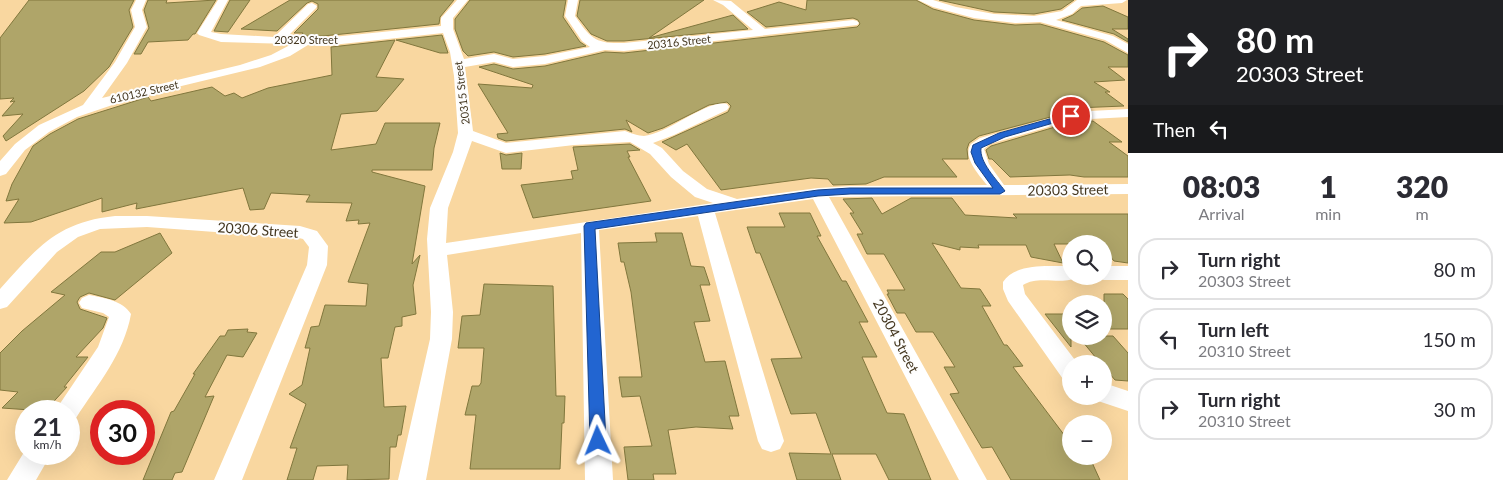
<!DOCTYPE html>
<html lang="en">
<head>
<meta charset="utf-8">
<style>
  body { margin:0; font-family:Lato,sans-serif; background:#f2f2f3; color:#2b2b33; height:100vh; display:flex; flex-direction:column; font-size:19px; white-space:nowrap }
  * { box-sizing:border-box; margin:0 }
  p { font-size:16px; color:#7c7c81 }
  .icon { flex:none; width:28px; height:28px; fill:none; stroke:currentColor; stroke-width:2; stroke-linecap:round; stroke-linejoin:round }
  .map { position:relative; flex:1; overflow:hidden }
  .drawer { display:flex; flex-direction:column; background:#fff; width:375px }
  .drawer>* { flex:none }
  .top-card { background:#202124; color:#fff; overflow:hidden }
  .controls { position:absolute; left:1062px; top:235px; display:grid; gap:10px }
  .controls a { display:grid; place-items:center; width:50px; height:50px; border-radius:50%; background:#fff; box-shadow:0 5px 20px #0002; font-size:25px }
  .speed { position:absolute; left:15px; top:400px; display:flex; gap:10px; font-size:25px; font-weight:700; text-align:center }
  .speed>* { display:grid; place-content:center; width:65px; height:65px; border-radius:50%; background:#fff; box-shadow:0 5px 20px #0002; line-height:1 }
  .speed small { font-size:12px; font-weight:400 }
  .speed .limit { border:8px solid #d22; background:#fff; color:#111 }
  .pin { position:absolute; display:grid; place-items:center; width:42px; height:42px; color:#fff; margin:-21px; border:2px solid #fff; border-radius:50%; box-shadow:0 1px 5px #0007 }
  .me { position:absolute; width:55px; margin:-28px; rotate:358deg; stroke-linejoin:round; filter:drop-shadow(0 0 4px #0008) }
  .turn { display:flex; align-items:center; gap:18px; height:105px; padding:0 25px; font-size:22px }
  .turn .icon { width:65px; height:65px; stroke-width:2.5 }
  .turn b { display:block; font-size:35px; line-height:42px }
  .then { display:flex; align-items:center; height:48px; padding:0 25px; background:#0003; gap:10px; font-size:19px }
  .eta { display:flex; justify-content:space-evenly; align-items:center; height:85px; text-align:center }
  .eta b { font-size:30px; font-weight:800; line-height:35px }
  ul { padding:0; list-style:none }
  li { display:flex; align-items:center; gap:15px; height:62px; margin:0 10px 8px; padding:0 15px; border:2px solid #e1e1e2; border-radius:20px }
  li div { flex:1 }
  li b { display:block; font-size:19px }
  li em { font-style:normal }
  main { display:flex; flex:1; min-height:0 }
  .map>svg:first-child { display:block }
  .building { fill:#afa569; stroke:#81773d }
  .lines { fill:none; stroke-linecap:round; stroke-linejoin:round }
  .minor { fill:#fff; fill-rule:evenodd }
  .route { fill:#2265d1; stroke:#164288 }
  .labels { text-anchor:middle; stroke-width:4; stroke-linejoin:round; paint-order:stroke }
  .far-street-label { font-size:11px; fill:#43361f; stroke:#fdfdfd }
  .street-label { font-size:14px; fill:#43361f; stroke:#fdfdfd }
</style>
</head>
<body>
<main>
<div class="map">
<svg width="1128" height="480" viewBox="0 0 1128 480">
  <rect width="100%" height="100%" fill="#f9d7a0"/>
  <!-- building -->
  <path class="building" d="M29 0H134L129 10 133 27 109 67 84 91 6 141 3 136 23 114 2 116 15 101 10 102 14 98 0 99V38Z
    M148 0H167L166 3 216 0 195 34H193L188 40 148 42 141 54H134L149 28 144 10Z
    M230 0H250L228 32 214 31Z
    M290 0H454L440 17 439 24 323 36H301L303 33H294L318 9V4L312 1 307 3 277 31 241 29Z
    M470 0H566L563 17 580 42 586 46 545 54 513 57 494 52 468 56 463 51 455 29V19Z
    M580 0H704L649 38 733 15 748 29 624 41H607L591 34 577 16Z
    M807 0H916L933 9 974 20 1015 25 1040 24 1104 42 1128 55V67H1108L1125 80 1094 82 1110 92H1105L1124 106 1075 108 1077 110 979 136 969 143 967 149 968 159H942L957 177H884L866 184 833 185 828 179 811 178 721 190 687 144 676 150 662 142 728 112 731 106 727 102 709 105 663 128 648 133 626 120 632 132 625 129 506 141 498 138 497 134 508 133 478 84 532 88 533 85 479 67 494 64 513 69 545 66 605 52 624 53 857 27 860 24 858 20 853 18 766 27 747 12 779 2 806 10Z
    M939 0H1074L1061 9 1034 14 994 12Z
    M1103 6 1128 17V29H1112L1128 39V42L1114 34 1062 20 1073 15 1082 8Z
    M442 35 448 53H440L396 40Z
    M395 40 376 77 404 79 377 111 341 114 331 150 376 144 385 123H440L434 148 432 170H372V172L425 186 412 264 420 255 413 285 416 314 402 317V326L395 327 388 358H381L384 407 406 406 401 435H398L396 447H390L389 479 347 480 348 465 317 466 313 480H287L297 448H290L306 404 289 394 302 385 310 348H305L311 327 319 326 325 305 366 306 368 284 348 282 370 223 358 224 359 220 346 221 352 203 306 202 310 195 271 193 264 209 250 210 243 188 136 209 137 203 102 212V198L31 222 4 223 19 199 6 201 12 184 33 146 50 134 78 119 148 97 151 101 212 87 225 96 234 93 242 98 268 88 332 75 331 47Z
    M1093 121 1122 142H1109L1128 156V177H1084L1070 175 1010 177 992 159H989L986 150 991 146 1072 122Z
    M630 144 640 150 627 151 630 157H628L651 201 533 218 521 185 573 179 571 171 578 170 573 147Z
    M500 153 506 155 522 153 521 169H502Z
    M872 198 882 214 911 198H952L965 215 1017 218 1013 214H1128V263L1114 261 1104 249V244H1054L1063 263 1031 257 1026 245H978L979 248 960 247V250L932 243 961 288 980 289 991 306H982L1004 345H1007L1023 366 1013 367 1071 444V456H1089L1100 480H1011L992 447 982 448 950 394 959 393 944 367H955L933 332H916L905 313H897L887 294H889L887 290H905L884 254H867L857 234H863L850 213H854L843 199Z
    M779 213H810L821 236H817L842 281H846L868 322H859L877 357H862L887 413 904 414 931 480H889L876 454H832L841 480H797L789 453 831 454 816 413 791 414 771 359 802 358 760 253H756L747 227H785Z
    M160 233 172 253 115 300 89 293 80 297 77 302 80 309 107 318 103 328 76 357H88L64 387H67L45 411 2 408 18 392 0 390V353L22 331 65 295 51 292 101 252H115Z
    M655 233H682L691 266 704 267 710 285H700L710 321 694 322 705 362 725 361 739 416H729L733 429 696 427 668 430 676 474H653L654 480H628L624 447 652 446 640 396 622 397 619 377H642L631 292 624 262H621L618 243 657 242Z
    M484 284 553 286 556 396H565L564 423H562L560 469H470L476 415H465L472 386H479L481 383 484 348H458L462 316 480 315Z
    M1104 294H1123L1128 299V329H1104Z
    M1045 314H1071V347Z
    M248 329 247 332 257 333 243 357 227 355 205 397 214 396 182 472 175 473 172 480H143L171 412 174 411 195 374H193L220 336H225L228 330Z
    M1078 336H1113L1128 353V381L1115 380 1104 367V364H1101Z"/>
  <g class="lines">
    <!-- minor -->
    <path class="minor" d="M136 0H146L142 10 147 27 127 63 102 98 240 65 271 55 292 44 221 42 199 35 197 33 218 0H228L211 32 221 34 274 37 308 4 312 3 317 6 316 8 287 37 323 38 441 26V18L457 0H468L453 18V29L464 59 494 54 513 59 545 56 590 47 582 41 565 16 568 0H578L575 16C591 39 596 44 624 43L753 30 723 5 713 0 731 1 765 29 853 20 857 21 859 23 857 25 624 51 605 50 545 64 513 67 494 62 465 67 473 131 506 143 625 131C630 133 639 136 644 136 667 134 708 99 727 104L729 107 727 110 674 135 653 143 662 148 683 171 707 189 737 199 818 188 850 186 987 185C979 175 962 157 971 144L980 138 1071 112 1128 109V117L1072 120 990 144 984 149 989 164 1004 185 1128 184V194L829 197 987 480H959L813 199 715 213 784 441 780 449 771 452 762 449 758 441 698 216 599 230 613 480H585L581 233 447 255 453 312 452 339 426 480H398L430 339 431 312 427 239 430 208 453 152 458 133 454 76 450 52 443 33 323 46 308 45 290 56 260 67 136 97 77 117 49 132 25 150 6 174 0 176V161L15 144 39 125 83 105 115 62 135 27 131 10ZM472 141 506 153 574 145 630 142 650 154 671 177 695 197 713 203 446 243 448 208Z
      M918 0H933L956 7 994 14 1034 16 1062 11 1077 0H1127L1122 3 1081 6 1072 14 1056 20 1113 36 1128 44V53L1105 40 1040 22 1015 23 974 18 933 7Z
      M115 216H147L300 226 317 231 328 246 327 265 242 480H214L307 265 309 247 303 239 299 238 147 227 100 229 78 237 57 252 7 307 0 309V289C37 248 57 222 115 216Z
      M1049 266H1071V276H1079C1064 287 1040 274 1023 285L1025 294 1078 364H1071V381L1063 379 1008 301 1003 289V282C1012 268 1033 266 1049 266Z
      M1104 266H1128V280H1104L1097 278 1096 276H1104Z
      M89 295C104 298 122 300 131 314 124 354 97 385 76 418L69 421V411H55L98 347 109 317 103 313 82 308 79 303 82 298Z
      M1104 383 1128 391V411L1095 400 1094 396H1104Z
      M26 449V454H51L36 480H7Z"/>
  </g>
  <!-- route -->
  <path class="route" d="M1071 113 1076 116 1074 117 1005 137 981 148C979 162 997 180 1005 191L1000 194H850L818 196 595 229 606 441 603 446 598 448 592 446 590 441 584 226 586 223 818 190 850 188H993L975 163 971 152 973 145 999 133Z"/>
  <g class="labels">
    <!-- far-street labels -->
    <g class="far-street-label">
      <text x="306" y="44">20320 Street</text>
      <text transform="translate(679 42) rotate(-6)" y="4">20316 Street</text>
      <text transform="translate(144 92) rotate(-13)" y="4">610132 Street</text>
      <text transform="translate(462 93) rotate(-97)" y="4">20315 Street</text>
    </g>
    <!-- street labels -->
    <g class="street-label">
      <text transform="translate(1068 190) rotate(-1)" y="5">20303 Street</text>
      <text transform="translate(258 230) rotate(4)" y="5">20306 Street</text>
      <text transform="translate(896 336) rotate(62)" y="5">20304 Street</text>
    </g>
  </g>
</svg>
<div class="controls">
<a><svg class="icon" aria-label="search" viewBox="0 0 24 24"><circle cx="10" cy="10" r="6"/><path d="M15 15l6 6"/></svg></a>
<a><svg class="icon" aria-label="layers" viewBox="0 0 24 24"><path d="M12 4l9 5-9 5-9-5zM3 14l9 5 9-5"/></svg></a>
<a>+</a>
<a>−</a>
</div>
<div class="speed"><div>21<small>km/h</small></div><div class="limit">30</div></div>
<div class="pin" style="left:1071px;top:116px;background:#d93025"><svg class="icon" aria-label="arrive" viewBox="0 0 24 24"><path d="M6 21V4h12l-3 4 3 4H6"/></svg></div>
<svg class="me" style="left:598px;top:441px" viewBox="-20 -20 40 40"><path d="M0-17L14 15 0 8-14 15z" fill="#2265d1" stroke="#fff" stroke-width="4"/></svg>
</div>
<section class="drawer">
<div class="top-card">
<div class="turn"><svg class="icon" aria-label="right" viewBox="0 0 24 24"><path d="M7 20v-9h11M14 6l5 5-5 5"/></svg><div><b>80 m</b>20303 Street</div></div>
<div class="then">Then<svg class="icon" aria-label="left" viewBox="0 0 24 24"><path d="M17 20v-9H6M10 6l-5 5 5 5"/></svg></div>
</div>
<div class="eta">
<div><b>08:03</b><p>Arrival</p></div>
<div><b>1</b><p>min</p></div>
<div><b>320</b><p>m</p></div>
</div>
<ul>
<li><svg class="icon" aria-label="right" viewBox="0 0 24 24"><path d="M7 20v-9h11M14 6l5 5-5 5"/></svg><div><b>Turn right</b><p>20303 Street</p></div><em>80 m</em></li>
<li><svg class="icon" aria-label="left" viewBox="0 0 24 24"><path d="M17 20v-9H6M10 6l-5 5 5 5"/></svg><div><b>Turn left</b><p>20310 Street</p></div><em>150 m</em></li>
<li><svg class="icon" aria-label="right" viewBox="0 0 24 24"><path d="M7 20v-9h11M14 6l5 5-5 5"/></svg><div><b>Turn right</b><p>20310 Street</p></div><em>30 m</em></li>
</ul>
</section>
</main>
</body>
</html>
